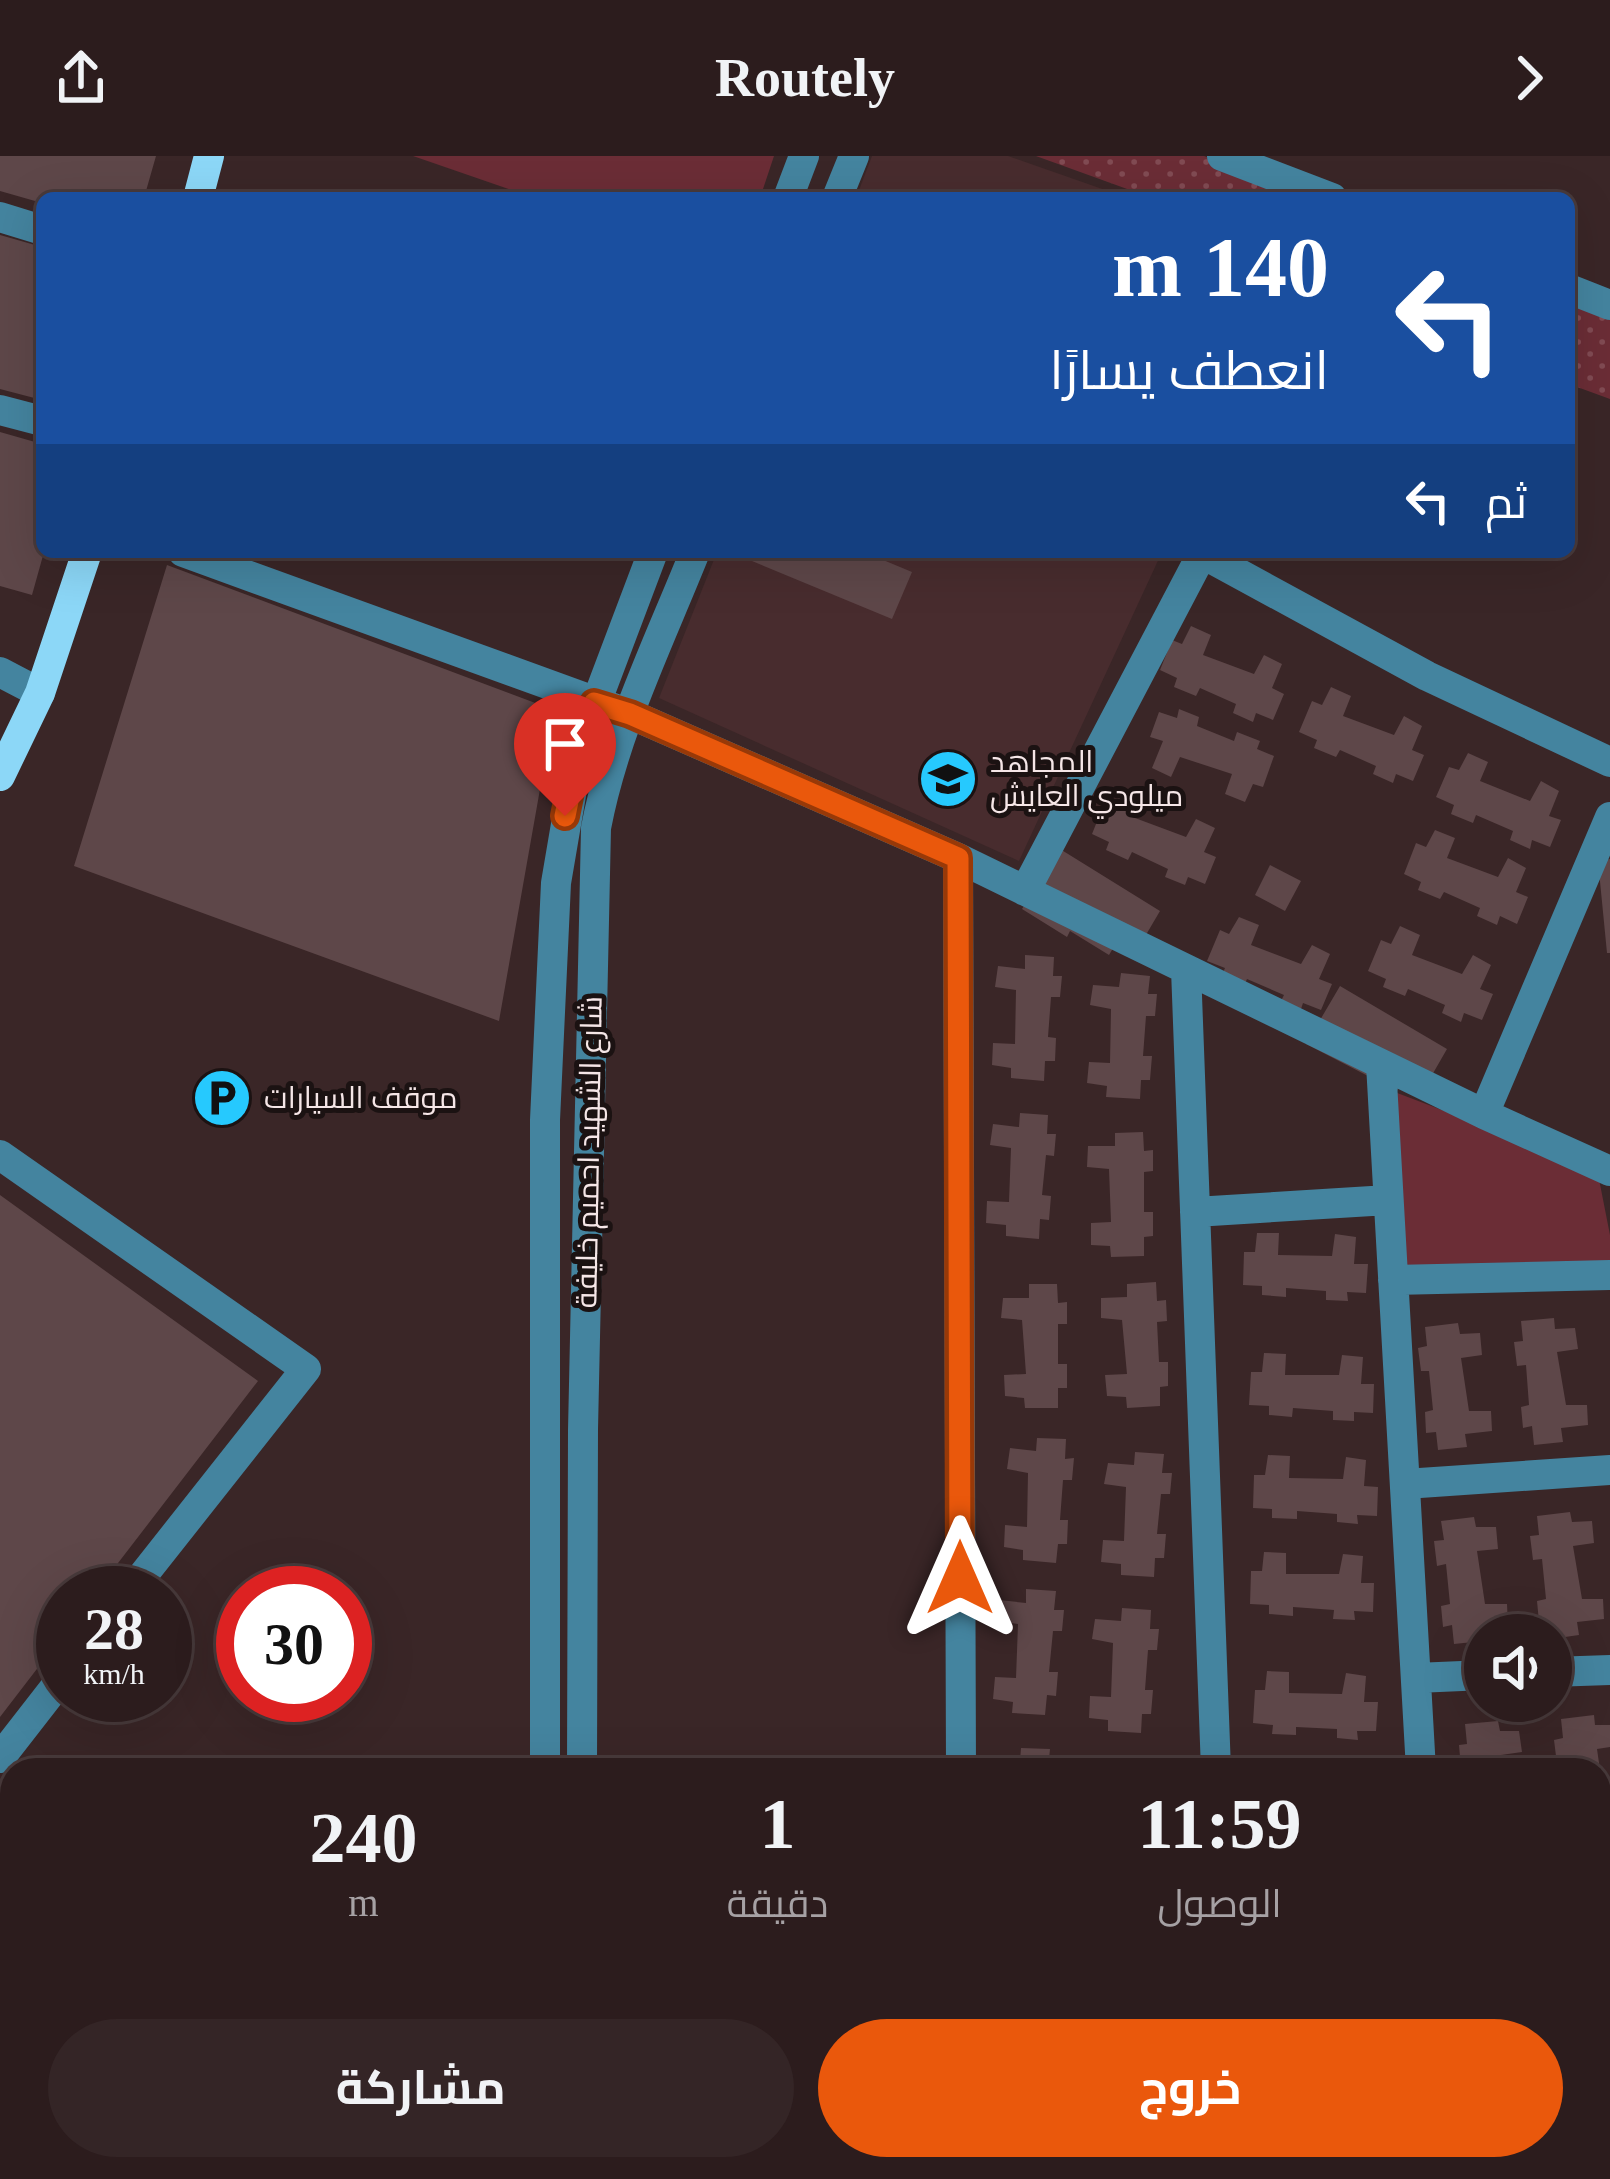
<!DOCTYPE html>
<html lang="ar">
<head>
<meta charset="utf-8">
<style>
  body { margin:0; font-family:"Times New Roman",Cairo,serif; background:#342526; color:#f1f3f6; direction:rtl; height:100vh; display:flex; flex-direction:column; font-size:45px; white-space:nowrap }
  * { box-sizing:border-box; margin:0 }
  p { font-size:39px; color:#a6a1a4 }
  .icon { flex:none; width:66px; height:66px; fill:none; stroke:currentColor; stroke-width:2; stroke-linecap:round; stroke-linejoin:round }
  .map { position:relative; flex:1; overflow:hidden; direction:ltr }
  .side { position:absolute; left:0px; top:1602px; width:1611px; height:423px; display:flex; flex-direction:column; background:#2c1c1d; border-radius:36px 36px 0 0; box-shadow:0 12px 48px #0002,0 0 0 3px #483a3b; direction:rtl }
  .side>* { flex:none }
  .banner { position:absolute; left:36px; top:36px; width:1539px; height:366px; border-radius:18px; box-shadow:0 12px 48px #0002,0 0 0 3px #483a3b; direction:rtl; background:#1a4fa0; color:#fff; overflow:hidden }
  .fabs { position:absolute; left:1464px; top:1458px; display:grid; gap:24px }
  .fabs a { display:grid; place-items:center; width:108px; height:108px; border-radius:50%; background:#2c1c1d; box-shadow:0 12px 48px #0002,0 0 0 3px #483a3b; font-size:60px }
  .speed { position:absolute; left:36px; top:1410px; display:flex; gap:24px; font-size:60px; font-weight:700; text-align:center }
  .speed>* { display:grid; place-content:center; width:156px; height:156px; border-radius:50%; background:#2c1c1d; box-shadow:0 12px 48px #0002,0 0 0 3px #483a3b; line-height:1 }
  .speed small { font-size:30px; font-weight:400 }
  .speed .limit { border:18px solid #d22; background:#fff; color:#111 }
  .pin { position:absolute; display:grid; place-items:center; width:102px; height:102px; color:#fff; margin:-123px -51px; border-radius:50% 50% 50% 0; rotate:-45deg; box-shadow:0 0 12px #0007 }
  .pin .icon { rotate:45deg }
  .me { position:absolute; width:132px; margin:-66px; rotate:0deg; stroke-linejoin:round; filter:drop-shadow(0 0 9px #0008) }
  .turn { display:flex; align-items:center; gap:42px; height:252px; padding:0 48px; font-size:54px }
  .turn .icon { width:156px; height:156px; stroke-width:2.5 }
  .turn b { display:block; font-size:84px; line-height:102px }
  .then { display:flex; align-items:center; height:114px; padding:0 48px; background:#0003; gap:24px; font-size:45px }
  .eta { display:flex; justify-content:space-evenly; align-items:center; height:204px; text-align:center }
  .eta b { font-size:72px; font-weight:700; line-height:84px }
  .button { display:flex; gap:24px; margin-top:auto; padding:24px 48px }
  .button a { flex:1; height:138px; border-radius:72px; background:#ea580c; color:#fff; font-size:48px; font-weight:700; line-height:138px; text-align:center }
  .button a+a { background:#342526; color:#f1f3f6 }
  header { display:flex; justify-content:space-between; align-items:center; height:156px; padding:0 48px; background:#2c1c1d; font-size:54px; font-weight:700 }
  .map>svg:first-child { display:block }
  .built { fill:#482c2e }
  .grass { fill:url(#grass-dots) }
  .park { fill:#6b2d36 }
  .building { fill:#5e4749 }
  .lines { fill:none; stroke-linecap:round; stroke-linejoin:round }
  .minor { stroke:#44849f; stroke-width:30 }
  .major { stroke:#8cd7f7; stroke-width:30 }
  .route-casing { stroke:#983908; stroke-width:30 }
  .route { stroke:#ea580c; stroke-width:21 }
  .labels { text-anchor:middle; stroke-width:10; stroke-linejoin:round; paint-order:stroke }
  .poi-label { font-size:30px; fill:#f5e6e7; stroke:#1b1212; text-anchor:start }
  .street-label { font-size:30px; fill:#f5e6e7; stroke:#1b1212 }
</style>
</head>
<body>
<header><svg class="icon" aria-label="forward" viewBox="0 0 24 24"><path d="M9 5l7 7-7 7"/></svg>Routely<svg class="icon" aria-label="share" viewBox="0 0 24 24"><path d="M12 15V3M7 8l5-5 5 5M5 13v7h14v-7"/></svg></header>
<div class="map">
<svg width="1610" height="2023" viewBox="0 0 1610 2023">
  <defs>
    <pattern id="grass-dots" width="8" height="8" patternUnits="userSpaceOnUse" patternTransform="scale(3)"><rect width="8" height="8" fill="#6b2d36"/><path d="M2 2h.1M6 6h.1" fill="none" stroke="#814b53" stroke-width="1.8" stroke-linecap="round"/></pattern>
  </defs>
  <rect width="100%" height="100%" fill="#3a2627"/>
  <!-- built -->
  <path class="built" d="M872 0H1008L1128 42H856Z
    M717 396H1162L1019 705 659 542Z"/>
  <!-- grass -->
  <path class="grass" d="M1036 0H1204L1316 42H1152Z
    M1569 148 1610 164V243L1569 228Z"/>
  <!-- park -->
  <path class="park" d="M413 0H774L760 42H535Z
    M1392 935 1597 1013 1610 1079V1118L1402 1117Z
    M981 2013H1213L1214 2023H981Z"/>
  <!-- building -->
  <path class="building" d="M0 0H156L144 42H42V47L0 35Z
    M0 79 42 91V244L0 233Z
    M0 276 42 288 44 396 32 439 0 430Z
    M756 396H864L912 416 892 463 752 405Z
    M167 409 554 554 499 865 74 710Z
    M1191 470 1211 479 1203 499 1254 518 1264 499 1282 508 1272 532 1284 538 1273 564 1256 557 1253 566 1233 557 1236 548 1200 532 1196 540 1174 531 1177 522 1160 514 1172 484 1182 488Z
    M1331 531 1351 540 1343 560 1394 579 1404 560 1422 570 1412 594 1424 599 1413 625 1396 618 1393 627 1373 618 1376 610 1340 594 1336 601 1314 592 1317 584 1299 576 1312 545 1322 549Z
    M1179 553 1199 561 1197 570 1234 585 1237 576 1260 585 1257 593 1274 600 1263 631 1253 628 1245 646 1225 638 1232 618 1180 601 1171 621 1152 612 1163 585 1150 581 1159 556 1177 562Z
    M1468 597 1488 606 1480 625 1530 645 1541 625 1559 635 1549 660 1561 664 1550 691 1532 684 1530 693 1510 684 1513 675 1476 659 1473 667 1451 658 1454 649 1436 641 1449 611 1459 614Z
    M1123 634 1143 642 1135 662 1186 681 1196 663 1215 672 1204 696 1216 701 1205 728 1188 721 1185 729 1165 721 1168 713 1132 696 1128 704 1106 694 1109 686 1092 678 1104 648 1114 652Z
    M1435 674 1455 682 1447 702 1498 721 1508 702 1526 712 1516 736 1528 741 1517 768 1500 760 1497 769 1477 760 1480 752 1444 736 1440 743 1418 734 1421 726 1404 718 1416 687 1426 691Z
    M1060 693 1160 755 1140 789 1122 777 1109 799 1070 775 1067 781 1022 753Z
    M1610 703V797H1607L1598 705Z
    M1270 709 1301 725 1285 755 1255 739Z
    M1239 761 1259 769 1251 789 1301 808 1312 789 1330 798 1319 823 1332 828 1321 854 1303 847 1300 856 1280 847 1284 839 1247 823 1244 830 1221 821 1225 812 1207 805 1220 774 1229 778Z
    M1400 770 1420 779 1412 799 1462 818 1473 799 1491 809 1480 833 1493 838 1482 864 1464 857 1461 866 1442 857 1445 849 1408 833 1405 840 1383 831 1386 823 1368 815 1381 784 1391 788Z
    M1025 799 1054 801 1053 820H1062L1060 841H1051L1048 881 1056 882 1055 905H1045L1044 925 1011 922V912L992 909 993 887 1015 888 1016 834 995 831 998 810 1025 813Z
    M1121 817 1150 820 1148 838H1157L1155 860H1146L1143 900H1152L1150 924H1141L1140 943 1106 941 1107 930 1087 927 1089 906 1110 907 1111 853 1090 849 1093 829 1119 831Z
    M1340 830 1447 893 1428 926 1409 915 1397 935 1306 888Z
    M1020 957 1048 959 1047 978H1056L1054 1000 1046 999 1042 1039 1051 1040 1049 1064 1040 1063 1039 1083 1006 1080V1069L986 1067 987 1045 1009 1046 1011 992 990 989 993 968 1019 971Z
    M1143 976 1144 995 1153 994V1015L1144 1016V1056H1153V1080L1144 1081V1100L1111 1101 1110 1090 1091 1089V1067L1111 1066 1109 1013 1087 1011 1088 990H1115V977Z
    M0 1039 258 1225 95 1437H63V1479L0 1561Z
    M1257 1077H1279L1278 1099 1332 1100 1335 1078 1356 1081 1354 1108H1368L1366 1137 1347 1136 1348 1145 1326 1144V1135L1286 1132V1141L1262 1139V1130L1243 1129 1244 1096H1255Z
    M1156 1126 1157 1145 1166 1144 1167 1165 1157 1166 1159 1206H1168V1230L1160 1231V1250L1127 1252 1126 1241 1107 1240 1105 1219 1127 1218 1122 1164 1101 1162V1142L1127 1141V1128Z
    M1029 1128H1057L1058 1147 1067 1146V1168H1058V1208H1067V1232H1058V1252H1025L1024 1242 1005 1240 1004 1219 1026 1218 1022 1164 1001 1162 1003 1142H1029Z
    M1554 1162 1555 1173 1575 1172 1578 1193 1557 1196 1566 1249H1587L1588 1269 1561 1272 1563 1286 1534 1289 1532 1270 1523 1272 1521 1251 1529 1249 1526 1209 1517 1210 1514 1186 1523 1185 1521 1165Z
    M1458 1167 1460 1178 1480 1177 1482 1199 1461 1202 1469 1255H1491L1492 1275 1465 1278 1467 1291 1438 1294 1436 1276 1426 1277 1425 1256 1433 1254 1429 1215H1421L1418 1192 1427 1190 1425 1171Z
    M1264 1197 1286 1198 1285 1219H1339L1342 1199 1363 1201 1361 1228H1374L1373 1257 1354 1256V1265L1333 1264V1255L1293 1252 1292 1261 1269 1259V1250L1249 1249 1251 1216H1262Z
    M1037 1282 1066 1283 1065 1303 1074 1302 1072 1324H1063L1060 1364H1068L1067 1388H1058L1056 1407 1023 1404V1394L1004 1391 1005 1369 1027 1371 1028 1317 1007 1313 1010 1292 1036 1295Z
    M1135 1296 1164 1298 1162 1317H1172L1170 1338H1161L1157 1378H1166L1164 1402H1155L1154 1421 1121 1419V1408L1101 1406 1103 1384 1124 1385 1126 1331 1104 1328 1108 1307 1134 1309Z
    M1268 1299 1290 1300 1289 1322 1343 1323 1346 1301 1366 1304 1364 1330 1378 1331 1377 1360 1357 1359 1358 1368 1337 1366V1358L1297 1355V1363L1272 1362V1353L1253 1352 1254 1319H1265Z
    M1570 1356 1572 1366 1592 1365 1594 1387 1573 1390 1582 1443H1603L1604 1463 1577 1466 1579 1479 1551 1483 1548 1464 1539 1466 1537 1445 1546 1443 1542 1403 1533 1404 1530 1380 1539 1379 1537 1360Z
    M1474 1361 1476 1371H1496L1498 1393 1477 1395 1485 1448H1507L1508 1469 1481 1472 1483 1485 1454 1488 1452 1469 1443 1471 1441 1450 1450 1448 1446 1408 1437 1410 1434 1385 1444 1384 1441 1365Z
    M1264 1396 1286 1397V1418H1339L1343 1398 1363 1400 1361 1427H1374L1373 1456 1354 1455 1355 1464 1333 1463 1334 1454 1293 1451V1460L1269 1458V1449L1250 1448 1251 1415H1262Z
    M1026 1433 1056 1435 1054 1454H1064L1062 1475H1053L1049 1516H1058L1056 1540 1047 1539 1045 1559 1012 1557 1013 1546 993 1543 995 1521 1016 1522 1018 1468 997 1465 999 1444 1026 1447Z
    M1122 1452 1151 1454 1150 1473H1159L1157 1494H1148L1145 1534H1153L1151 1558H1142L1141 1577 1108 1575V1564L1089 1562 1090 1540 1111 1541 1113 1487 1092 1483 1095 1463 1121 1465Z
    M1267 1515 1289 1516V1537L1342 1538 1346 1517 1366 1520 1364 1546H1378L1376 1575H1357L1358 1584 1337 1582V1573L1296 1571V1579L1272 1578 1273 1569 1253 1567 1255 1534H1265Z
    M1594 1559 1595 1569H1610V1591L1597 1593 1600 1614H1566L1565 1606 1557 1608 1554 1584 1563 1582 1561 1563Z
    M1498 1565 1500 1575H1519L1522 1596 1501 1599 1503 1614 1461 1613 1459 1589 1467 1588 1465 1568Z
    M1021 1592 1050 1593 1048 1614H992L994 1603 1020 1605Z
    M1599 1964H1605L1610 2019 1603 2020 1604 2023H1498V2013H1599Z"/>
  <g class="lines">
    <!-- minor -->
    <path class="minor" d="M1222 0 1332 42
      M788 42 804 0
      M837 42 854 0
      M0 61 42 74
      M1569 133 1610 149
      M0 254 42 265
      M183 396 630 558 958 702 1484 958 1610 1015
      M1203 398 1427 520 1610 606
      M0 516 40 537
      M958 702 961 1614
      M1025 735 1203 396
      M1186 813 1216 1614
      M1381 908 1421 1614
      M1484 958 1610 661
      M0 999 306 1213 129 1437
      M1195 1056 1388 1044
      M1393 1124 1610 1119
      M1405 1328 1610 1314
      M1551 1516 1610 1514
      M1416 1522 1485 1519
      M0 1602 63 1521
      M545 1614V964L556 727 579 592 653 396
      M582 1614 583 1274 596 672C614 577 659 486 695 396
      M1599 1722H1610
      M248 2013 261 2023
      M580 2013V2023
      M963 2013V2023
      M1235 2013 1239 2023
      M1436 2013V2023
      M189 2023 198 2013
      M538 2023 539 2013"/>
    <!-- major -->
    <path class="major" d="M198 42 209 0
      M0 620 40 537 87 396"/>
  </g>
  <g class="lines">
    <!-- route casing -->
    <g class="route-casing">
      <path id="route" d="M565 660 579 592 594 547 630 558 958 702 960 1422"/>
    </g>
    <!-- route -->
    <use href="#route" class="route"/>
  </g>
  <!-- icons -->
  <defs>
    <g id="school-disc" transform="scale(3)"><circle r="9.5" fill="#26c9fe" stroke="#1b1212"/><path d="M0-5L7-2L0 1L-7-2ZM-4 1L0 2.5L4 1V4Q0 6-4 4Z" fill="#111"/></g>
    <g id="parking-disc" transform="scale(3)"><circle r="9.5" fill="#26c9fe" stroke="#1b1212"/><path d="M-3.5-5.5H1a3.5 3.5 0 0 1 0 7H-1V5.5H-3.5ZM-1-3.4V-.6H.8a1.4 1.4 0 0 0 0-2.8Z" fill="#111"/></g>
  </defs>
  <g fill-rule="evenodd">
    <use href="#school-disc" x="948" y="623"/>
    <use href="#parking-disc" x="222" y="942"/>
  </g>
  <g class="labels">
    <!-- poi labels -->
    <g class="poi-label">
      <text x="990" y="616">المجاهد<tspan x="990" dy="34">ميلودي العايش</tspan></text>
      <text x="264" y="952">موقف السيارات</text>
    </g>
    <!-- street labels -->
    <g class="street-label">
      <text transform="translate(589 996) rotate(-89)" y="10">شارع الشهيد احميم خليفة</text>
    </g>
  </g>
</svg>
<div class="fabs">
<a><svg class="icon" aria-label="sound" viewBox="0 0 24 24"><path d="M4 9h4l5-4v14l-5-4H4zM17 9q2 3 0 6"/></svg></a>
</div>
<div class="speed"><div>28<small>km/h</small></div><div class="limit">30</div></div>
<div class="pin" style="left:565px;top:660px;background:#d93025"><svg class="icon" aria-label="arrive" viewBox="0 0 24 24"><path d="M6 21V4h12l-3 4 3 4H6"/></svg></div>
<svg class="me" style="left:960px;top:1422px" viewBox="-20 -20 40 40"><path d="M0-17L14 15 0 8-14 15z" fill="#ea580c" stroke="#fff" stroke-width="4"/></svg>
<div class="banner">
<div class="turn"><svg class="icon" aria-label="left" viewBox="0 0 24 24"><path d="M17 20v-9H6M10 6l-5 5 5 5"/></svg><div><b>140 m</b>انعطف يسارًا</div></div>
<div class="then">ثم<svg class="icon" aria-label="left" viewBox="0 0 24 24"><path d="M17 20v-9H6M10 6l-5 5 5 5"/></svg></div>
</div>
<section class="side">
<div class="eta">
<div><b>11:59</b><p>الوصول</p></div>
<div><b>1</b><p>دقيقة</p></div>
<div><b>240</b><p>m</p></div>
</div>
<div class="button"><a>خروج</a><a>مشاركة</a></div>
</section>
</div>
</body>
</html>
